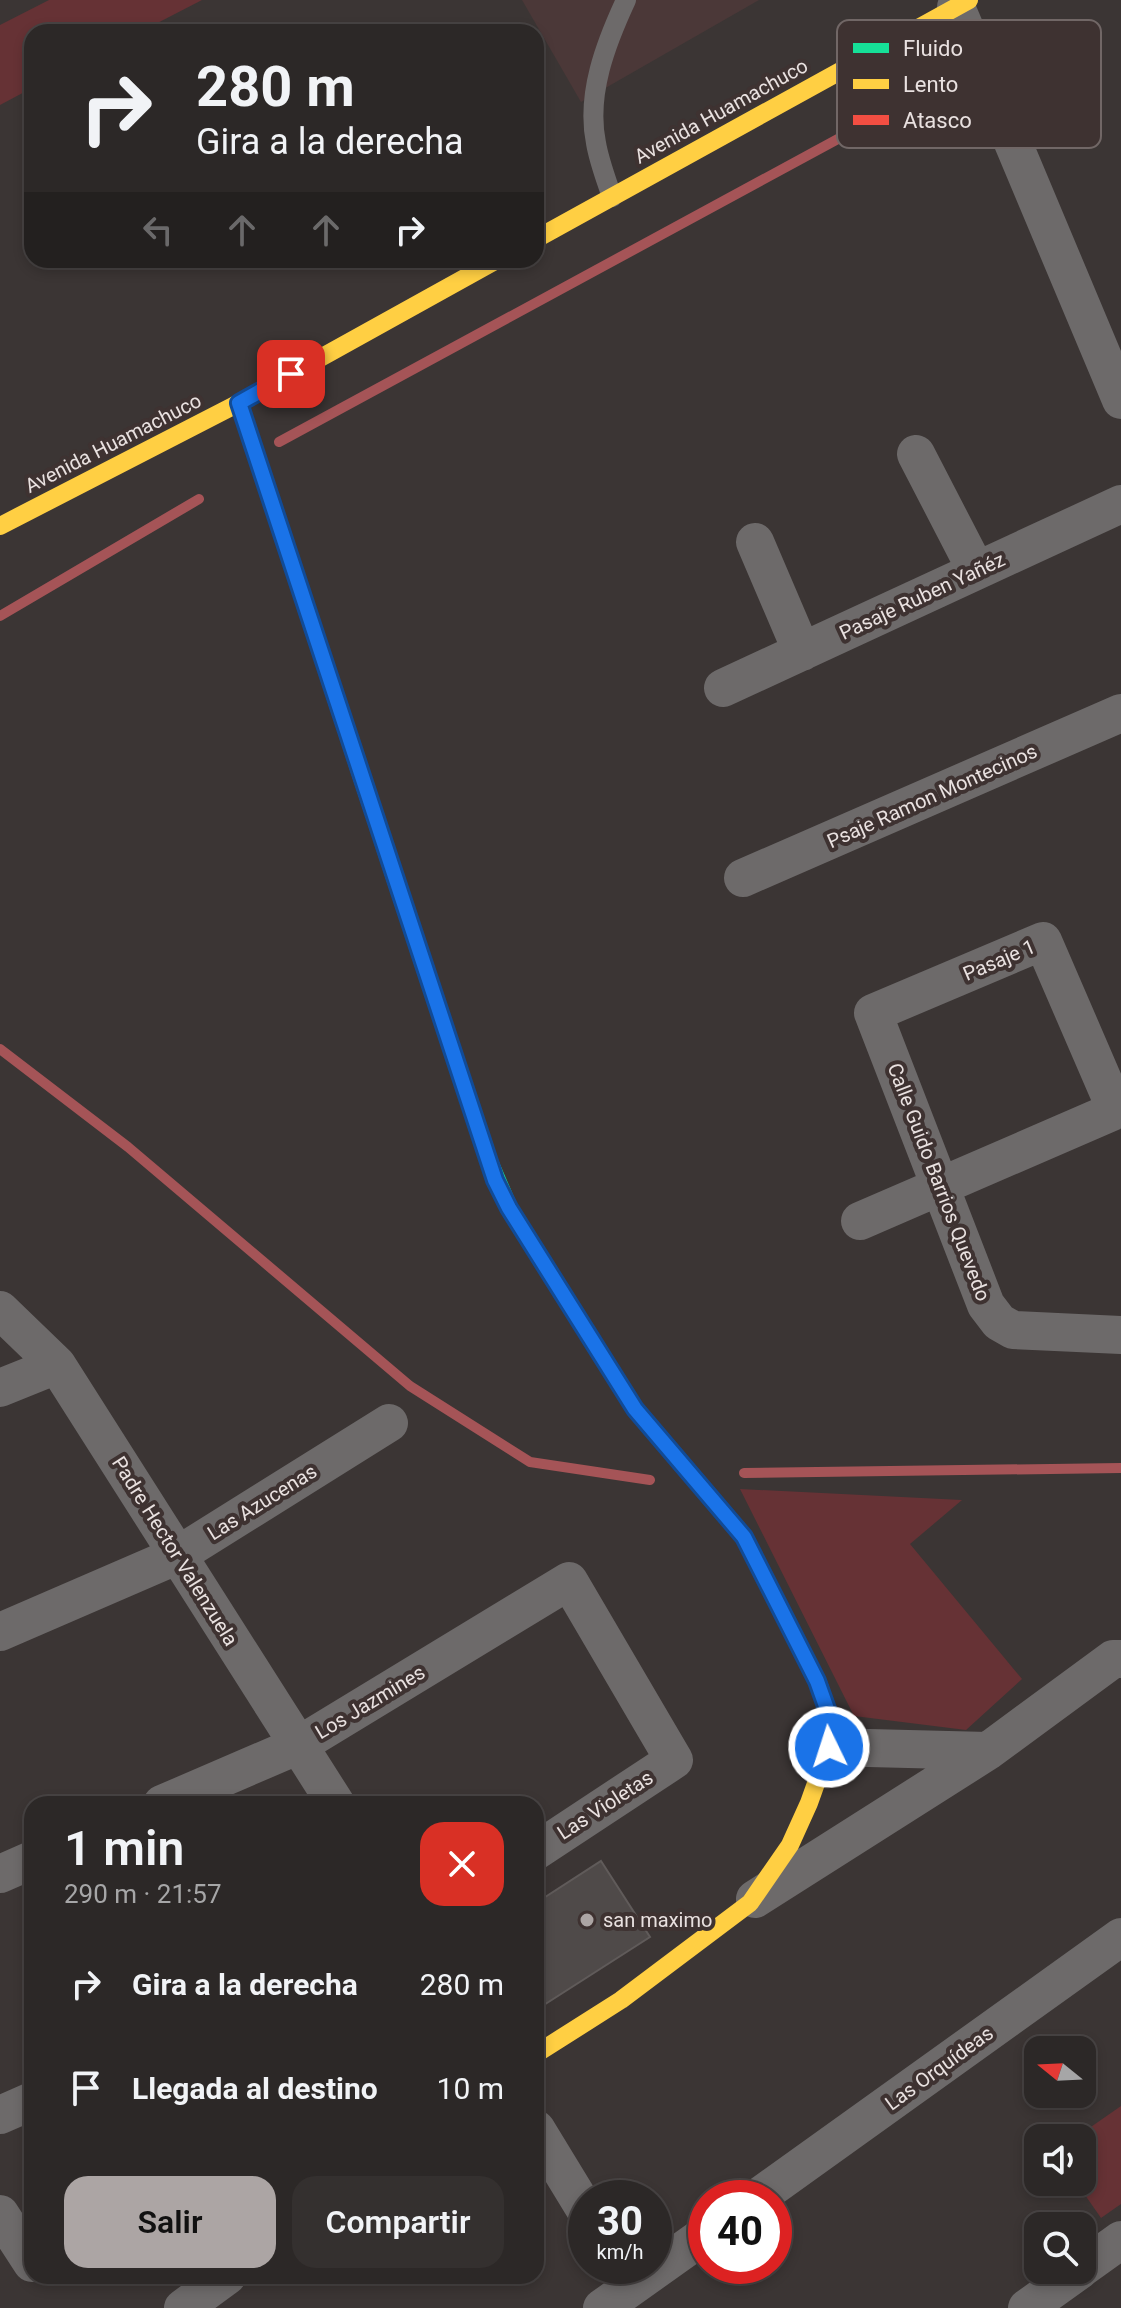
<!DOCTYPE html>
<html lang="es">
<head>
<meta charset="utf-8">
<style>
  body { margin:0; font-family:Roboto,sans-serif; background:#34302f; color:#f1f3f6; height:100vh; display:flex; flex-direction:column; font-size:30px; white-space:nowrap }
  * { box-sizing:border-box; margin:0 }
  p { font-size:26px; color:#a6a6a7 }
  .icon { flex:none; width:44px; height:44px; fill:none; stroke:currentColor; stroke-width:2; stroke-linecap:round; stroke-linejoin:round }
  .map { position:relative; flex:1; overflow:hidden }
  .sheet { position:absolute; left:24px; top:1796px; width:520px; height:488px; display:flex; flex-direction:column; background:#2c2827; border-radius:24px; box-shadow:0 4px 12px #0003,0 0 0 2px #484444 }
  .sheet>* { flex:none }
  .banner { position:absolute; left:24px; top:24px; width:520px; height:244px; border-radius:24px; box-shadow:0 4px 12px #0003,0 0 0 2px #484444; background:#2c2827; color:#f1f3f6; overflow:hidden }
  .needle { width:52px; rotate:288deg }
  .tools { position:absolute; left:1024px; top:2036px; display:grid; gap:16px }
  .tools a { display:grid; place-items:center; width:72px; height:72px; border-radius:16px; background:#2c2827; box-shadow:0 4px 12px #0003,0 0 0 2px #484444; font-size:40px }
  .speed { position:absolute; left:568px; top:2180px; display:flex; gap:16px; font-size:40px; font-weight:700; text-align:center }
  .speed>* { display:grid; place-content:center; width:104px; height:104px; border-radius:50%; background:#2c2827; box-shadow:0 4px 12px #0003,0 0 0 2px #484444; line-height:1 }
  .speed small { font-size:20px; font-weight:400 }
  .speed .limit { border:12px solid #d22; background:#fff; color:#111 }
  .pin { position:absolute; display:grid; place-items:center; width:68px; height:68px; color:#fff; margin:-34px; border-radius:16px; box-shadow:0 4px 12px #0006 }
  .me { position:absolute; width:88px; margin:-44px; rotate:356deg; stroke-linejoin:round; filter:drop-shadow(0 0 6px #0008) }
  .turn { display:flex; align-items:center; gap:28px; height:168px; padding:0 40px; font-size:36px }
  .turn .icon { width:104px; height:104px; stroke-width:2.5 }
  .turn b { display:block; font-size:56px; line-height:68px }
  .lanes { display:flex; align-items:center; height:76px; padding:0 40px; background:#0003; justify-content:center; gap:40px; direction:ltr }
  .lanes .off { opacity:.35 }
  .round { display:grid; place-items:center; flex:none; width:84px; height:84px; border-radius:24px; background:#34302f }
  .headline { display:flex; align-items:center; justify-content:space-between; height:136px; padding:0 40px }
  h1 { font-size:48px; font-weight:600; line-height:60px }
  .cta { display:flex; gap:16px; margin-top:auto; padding:16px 40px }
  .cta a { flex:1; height:92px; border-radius:24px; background:#aca5a4; color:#111; font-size:32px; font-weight:600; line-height:92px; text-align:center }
  .cta a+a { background:#34302f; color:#f1f3f6 }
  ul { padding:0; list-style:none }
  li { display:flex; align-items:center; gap:24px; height:104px; padding:0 40px }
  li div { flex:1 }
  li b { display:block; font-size:30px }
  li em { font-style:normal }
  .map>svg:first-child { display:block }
  .built { fill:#4b3838 }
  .green { fill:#663235 }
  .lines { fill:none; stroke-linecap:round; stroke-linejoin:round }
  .stream { stroke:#a55457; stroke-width:10 }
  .building { fill:#4f4a49; stroke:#605b5a; stroke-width:2 }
  .lane { stroke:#6d6a6a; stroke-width:20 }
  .street { stroke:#6d6a6a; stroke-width:38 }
  .fast { stroke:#16e098; stroke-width:18 }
  .slow { stroke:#ffcf43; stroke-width:18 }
  .jam { stroke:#f24e42; stroke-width:18 }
  .route-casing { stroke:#114b97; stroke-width:20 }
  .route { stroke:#1a73e8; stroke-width:14 }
  .poi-dot { fill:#aca5a4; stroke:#3e3231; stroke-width:3 }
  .labels { text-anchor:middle; stroke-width:8; stroke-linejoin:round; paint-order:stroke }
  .street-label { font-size:20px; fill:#e9e1e0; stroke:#3e3231 }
  .poi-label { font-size:20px; fill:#e9e1e0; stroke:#3e3231; text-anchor:start }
  .key { fill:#3e3231; stroke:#716766; stroke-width:2 }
  .key-label { font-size:22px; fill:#e9e1e0 }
</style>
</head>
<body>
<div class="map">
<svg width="1121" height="2308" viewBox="0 0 1121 2308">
  <rect width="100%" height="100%" fill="#3b3534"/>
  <!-- built -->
  <path class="built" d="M522 0H759L581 102Z"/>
  <!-- green -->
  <path class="green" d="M49 0H202L140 32H32V88L0 105V25Z
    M740 1489 962 1500 910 1544 1022 1679 966 1730 854 1716Z
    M1121 2106V2204L1101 2218 1076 2182H1082V2138H1075Z"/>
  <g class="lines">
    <!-- stream -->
    <path class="stream" d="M279 442 919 95
      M0 616 199 499
      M0 1049 128 1147 410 1386 530 1462 650 1480
      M744 1473 1121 1468"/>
  </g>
  <!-- building -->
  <path class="building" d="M601 1861 650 1937 536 2010V1903Z"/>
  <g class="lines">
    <!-- lane -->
    <path class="lane" d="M612 197C606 179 599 161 596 143 586 94 606 43 626 0"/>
    <!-- street -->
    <path class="street" d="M956 7 1121 400
      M916 454 976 570
      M755 542 802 652
      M723 688 1121 504
      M743 878 1121 713
      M1116 1110 1043 941 873 1013 986 1305 999 1322 1013 1330 1121 1335
      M860 1221 1121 1108
      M0 1310 57 1365 336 1804
      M0 1388 57 1365
      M0 1632 178 1555 389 1423
      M829 1747 988 1751
      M162 1804 299 1745 569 1581 674 1760 536 1851
      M0 1874 32 1860
      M755 1899 988 1751 1113 1659H1121
      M0 2115 32 2101
      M536 2129 586 2211
      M757 2198 1121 1937
      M0 2214 32 2263
      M1082 2268 1121 2240
      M183 2308 227 2276
      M602 2308 706 2234
      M1027 2308 1080 2270"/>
    <!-- fast -->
    <path class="fast" d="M488 1159 509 1208 635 1409 744 1537 818 1683"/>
    <!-- slow -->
    <path class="slow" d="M536 239 969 0
      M0 526 239 403 497 260
      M348 735 488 1159
      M536 2054 621 2000 750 1903 790 1845 809 1803 829 1747 832 1723 818 1683"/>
    <!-- jam -->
    <path class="jam" d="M239 403 348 735"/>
  </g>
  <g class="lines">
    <!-- route casing -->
    <g class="route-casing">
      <path id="route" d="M291 374 239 403 495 1180 509 1208 635 1409 744 1537 817 1681 832 1723 829 1747"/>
    </g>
    <!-- route -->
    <use href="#route" class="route"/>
  </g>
  <!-- markers -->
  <circle class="poi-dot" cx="587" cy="1920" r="8"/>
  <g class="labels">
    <!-- street labels -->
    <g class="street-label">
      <text transform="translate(721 111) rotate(-29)" y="7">Avenida Huamachuco</text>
      <text transform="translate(113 443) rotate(-27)" y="7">Avenida Huamachuco</text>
      <text transform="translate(922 596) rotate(-25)" y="7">Pasaje Ruben Yañéz</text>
      <text transform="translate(932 796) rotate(-24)" y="7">Psaje Ramon Montecinos</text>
      <text transform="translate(999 960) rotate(-23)" y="7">Pasaje 1</text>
      <text transform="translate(939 1182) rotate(69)" y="7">Calle Guido Barrios Quevedo</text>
      <text transform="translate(262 1502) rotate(-32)" y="7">Las Azucenas</text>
      <text transform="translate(175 1551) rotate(58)" y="7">Padre Hector Valenzuela</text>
      <text transform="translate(370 1702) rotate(-31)" y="7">Los Jazmines</text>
      <text transform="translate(605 1805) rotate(-33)" y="7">Las Violetas</text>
      <text transform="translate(939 2068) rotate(-36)" y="7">Las Orquídeas</text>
    </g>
    <!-- poi labels -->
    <g class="poi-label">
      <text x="603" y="1927">san maximo</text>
    </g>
  </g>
  <!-- legend -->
  <rect x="837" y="20" width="264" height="128" rx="12" class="key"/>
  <rect x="853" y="43" width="36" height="10" fill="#16e098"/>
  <rect x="853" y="79" width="36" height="10" fill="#ffcf43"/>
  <rect x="853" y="115" width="36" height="10" fill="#f24e42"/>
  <g class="key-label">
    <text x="903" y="56">Fluido</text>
    <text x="903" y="92">Lento</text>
    <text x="903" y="128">Atasco</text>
  </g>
</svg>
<div class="tools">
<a><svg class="needle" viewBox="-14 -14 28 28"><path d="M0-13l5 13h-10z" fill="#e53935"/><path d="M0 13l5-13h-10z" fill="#a6a6a7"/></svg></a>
<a><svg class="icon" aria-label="sound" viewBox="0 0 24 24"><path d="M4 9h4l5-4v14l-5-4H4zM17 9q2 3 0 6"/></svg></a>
<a><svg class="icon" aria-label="search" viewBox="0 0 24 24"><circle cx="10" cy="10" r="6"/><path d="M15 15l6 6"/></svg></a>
</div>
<div class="speed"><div>30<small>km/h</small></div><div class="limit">40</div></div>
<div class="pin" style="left:291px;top:374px;background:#d93025"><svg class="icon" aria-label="arrive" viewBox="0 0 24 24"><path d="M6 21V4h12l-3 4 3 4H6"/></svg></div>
<svg class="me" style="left:829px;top:1747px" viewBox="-20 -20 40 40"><circle r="17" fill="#1a73e8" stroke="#fff" stroke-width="3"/><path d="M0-11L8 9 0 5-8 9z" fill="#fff"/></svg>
<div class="banner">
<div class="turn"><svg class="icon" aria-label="right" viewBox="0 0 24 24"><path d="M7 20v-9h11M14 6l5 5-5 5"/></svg><div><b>280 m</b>Gira a la derecha</div></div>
<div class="lanes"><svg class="icon off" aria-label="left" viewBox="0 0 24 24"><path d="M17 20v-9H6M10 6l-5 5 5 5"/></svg><svg class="icon off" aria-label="ahead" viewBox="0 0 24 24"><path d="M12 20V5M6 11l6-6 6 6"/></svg><svg class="icon off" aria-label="ahead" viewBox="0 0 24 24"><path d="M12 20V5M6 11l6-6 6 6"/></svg><svg class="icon" aria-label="right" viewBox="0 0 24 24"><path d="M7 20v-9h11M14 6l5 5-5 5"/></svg></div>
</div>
<section class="sheet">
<div class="headline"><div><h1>1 min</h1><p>290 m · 21:57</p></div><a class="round" style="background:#d93025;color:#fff"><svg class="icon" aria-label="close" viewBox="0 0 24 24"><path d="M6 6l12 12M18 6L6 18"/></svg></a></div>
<ul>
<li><svg class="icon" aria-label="right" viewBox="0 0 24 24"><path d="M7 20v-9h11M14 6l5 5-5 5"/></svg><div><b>Gira a la derecha</b></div><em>280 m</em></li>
<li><svg class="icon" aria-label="arrive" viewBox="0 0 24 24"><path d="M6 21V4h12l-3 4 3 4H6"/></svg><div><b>Llegada al destino</b></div><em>10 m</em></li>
</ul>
<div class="cta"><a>Salir</a><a>Compartir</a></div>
</section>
</div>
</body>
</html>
